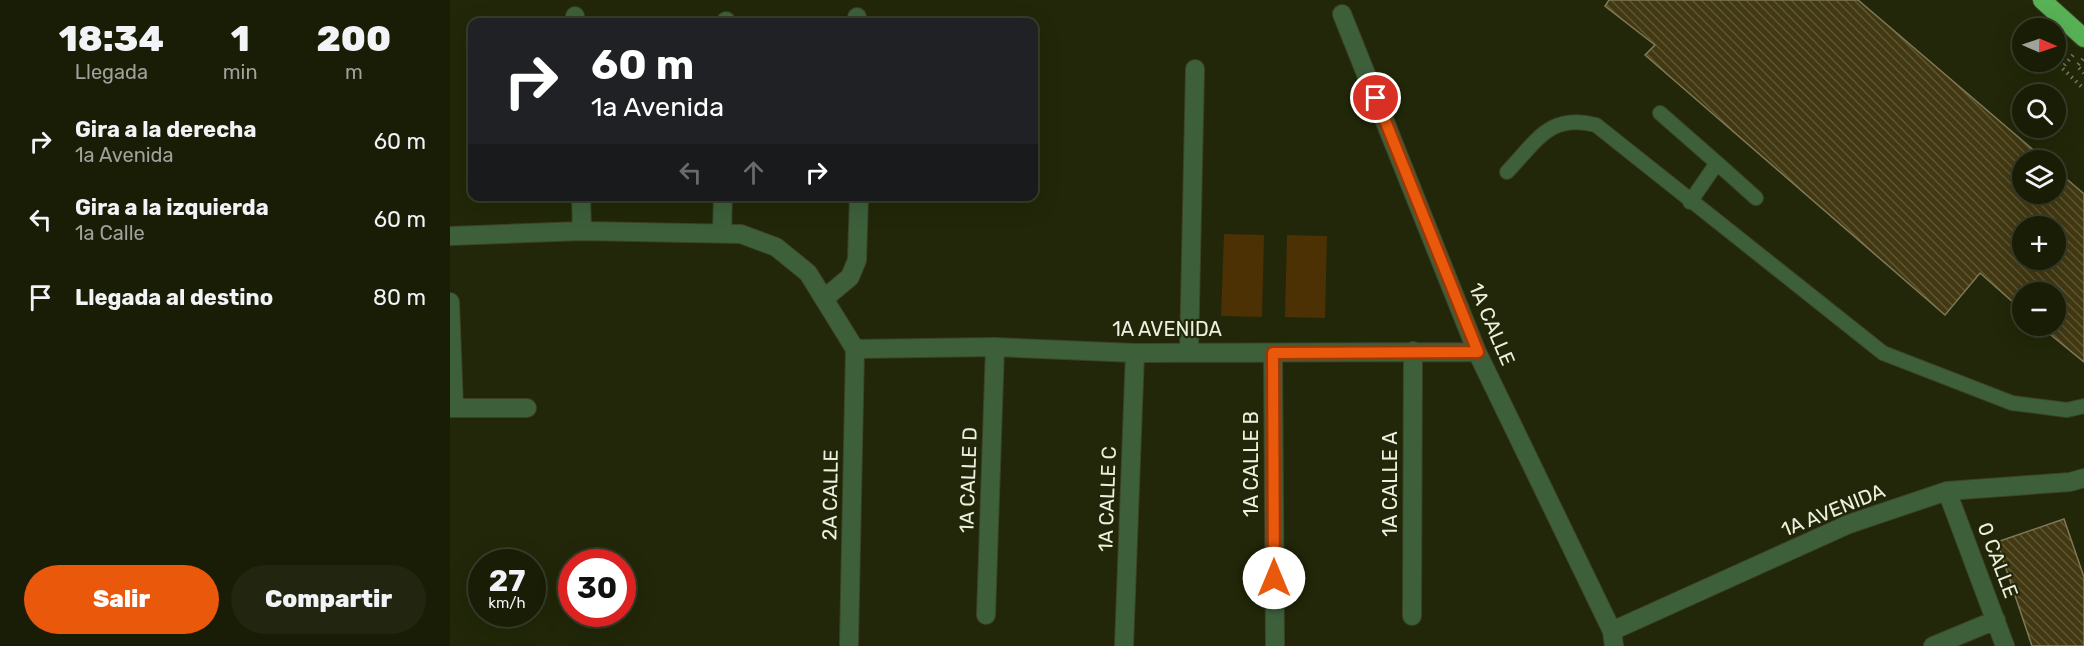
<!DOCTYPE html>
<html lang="es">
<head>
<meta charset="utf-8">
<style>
  body { margin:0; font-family:Rubik,sans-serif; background:#222610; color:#f1f3f6; height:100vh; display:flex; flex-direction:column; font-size:22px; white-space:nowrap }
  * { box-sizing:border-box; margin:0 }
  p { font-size:20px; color:#9fa29b }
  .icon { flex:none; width:33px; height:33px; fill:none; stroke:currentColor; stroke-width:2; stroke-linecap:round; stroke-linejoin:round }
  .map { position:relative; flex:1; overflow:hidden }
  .sheet { display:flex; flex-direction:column; background:#191d06; width:450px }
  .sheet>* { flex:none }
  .banner { position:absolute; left:18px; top:18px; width:570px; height:183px; border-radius:12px; box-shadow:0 6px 24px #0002,0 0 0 2px #373b28; background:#202124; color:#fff; overflow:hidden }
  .needle { width:39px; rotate:92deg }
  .fabs { position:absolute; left:1562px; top:18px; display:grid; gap:12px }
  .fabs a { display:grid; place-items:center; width:54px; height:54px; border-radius:50%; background:#191d06; box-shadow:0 6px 24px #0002,0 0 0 2px #373b28; font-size:30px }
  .speed { position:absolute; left:18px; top:549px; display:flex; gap:12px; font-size:30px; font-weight:700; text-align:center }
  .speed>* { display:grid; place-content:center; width:78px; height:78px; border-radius:50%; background:#191d06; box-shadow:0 6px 24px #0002,0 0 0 2px #373b28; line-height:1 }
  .speed small { font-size:15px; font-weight:400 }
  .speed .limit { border:9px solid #d22; background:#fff; color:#111 }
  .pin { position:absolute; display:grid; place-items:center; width:51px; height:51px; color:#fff; margin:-26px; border:3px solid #fff; border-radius:50%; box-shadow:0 2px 6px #0007 }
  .me { position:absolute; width:66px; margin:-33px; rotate:0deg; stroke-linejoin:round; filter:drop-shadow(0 0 4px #0008) }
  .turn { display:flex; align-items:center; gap:21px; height:126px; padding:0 24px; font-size:27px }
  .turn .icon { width:78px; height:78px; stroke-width:2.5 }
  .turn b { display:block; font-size:42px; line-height:51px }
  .lanes { display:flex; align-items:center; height:57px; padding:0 24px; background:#0003; justify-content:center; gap:30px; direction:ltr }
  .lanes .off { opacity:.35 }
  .eta { display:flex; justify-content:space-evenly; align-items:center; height:102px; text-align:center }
  .eta b { font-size:36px; font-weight:800; line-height:42px }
  .action { display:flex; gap:12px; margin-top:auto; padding:12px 24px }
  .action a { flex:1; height:69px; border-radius:36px; background:#ea580c; color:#fff; font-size:24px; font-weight:800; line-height:69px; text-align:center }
  .action a+a { background:#222610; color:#f1f3f6 }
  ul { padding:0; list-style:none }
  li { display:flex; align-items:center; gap:18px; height:78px; padding:0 24px }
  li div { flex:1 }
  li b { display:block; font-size:22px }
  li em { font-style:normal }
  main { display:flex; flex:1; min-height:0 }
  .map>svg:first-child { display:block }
  .garden { fill:#4c3105 }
  .building { fill:url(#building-back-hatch); stroke:#807856; stroke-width:1.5; fill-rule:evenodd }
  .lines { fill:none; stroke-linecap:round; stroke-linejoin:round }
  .lane-casing { stroke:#3d4326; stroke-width:16 }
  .street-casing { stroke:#3d4326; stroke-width:20 }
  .highway-casing { stroke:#3d4326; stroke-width:20 }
  .path { stroke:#757a61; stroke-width:4; stroke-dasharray:1.5 4.5; stroke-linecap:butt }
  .lane { stroke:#3d603b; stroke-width:14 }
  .street { stroke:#3d603b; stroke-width:18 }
  .highway { stroke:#58b255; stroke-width:18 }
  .route-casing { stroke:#983908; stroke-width:15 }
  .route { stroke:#ea580c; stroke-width:10 }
  .labels { text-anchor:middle; stroke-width:4.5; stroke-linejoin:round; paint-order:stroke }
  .street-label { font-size:20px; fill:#ecf1df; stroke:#212708 }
</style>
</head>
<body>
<main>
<section class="sheet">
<div class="eta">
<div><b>18:34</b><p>Llegada</p></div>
<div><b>1</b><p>min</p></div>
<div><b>200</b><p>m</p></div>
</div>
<ul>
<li><svg class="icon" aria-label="right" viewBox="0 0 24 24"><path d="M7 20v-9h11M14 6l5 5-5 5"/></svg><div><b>Gira a la derecha</b><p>1a Avenida</p></div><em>60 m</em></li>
<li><svg class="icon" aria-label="left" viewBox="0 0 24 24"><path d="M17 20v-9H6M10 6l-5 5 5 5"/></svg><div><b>Gira a la izquierda</b><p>1a Calle</p></div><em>60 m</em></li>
<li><svg class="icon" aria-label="arrive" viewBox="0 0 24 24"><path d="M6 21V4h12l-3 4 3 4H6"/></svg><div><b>Llegada al destino</b></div><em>80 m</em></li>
</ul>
<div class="action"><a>Salir</a><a>Compartir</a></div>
</section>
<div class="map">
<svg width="1634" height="646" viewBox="0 0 1634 646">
  <defs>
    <pattern id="building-back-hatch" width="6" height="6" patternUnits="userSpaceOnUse" patternTransform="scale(1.5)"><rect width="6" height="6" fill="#423912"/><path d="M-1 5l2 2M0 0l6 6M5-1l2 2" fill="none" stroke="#5d5634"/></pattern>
  </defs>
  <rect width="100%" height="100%" fill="#212708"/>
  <!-- garden -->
  <path class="garden" d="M774 234 814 235 812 317 771 316Z
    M837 235 877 236 875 318 835 317Z"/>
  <!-- building -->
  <path class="building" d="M1159 0H1408L1595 160H1572V194H1605V169L1634 194V362L1590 326H1605V292H1572V310L1530 273 1495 315 1195 55 1205 45 1155 6ZM1572 226H1605V260H1572Z
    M1614 519 1634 577V646H1582L1547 542Z"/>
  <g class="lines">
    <!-- lane casing -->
    <g class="lane-casing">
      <path id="lane" d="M1210 113 1267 163 1240 202
        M1267 163 1306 198
        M1057 172C1087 141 1099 113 1146 125L1433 353 1562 403 1617 410 1634 406"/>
    </g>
    <!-- street casing -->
    <g class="street-casing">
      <path id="street" d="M892 14 1027 352 1162 631 1164 646
        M125 16V22
        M407 17V22
        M276 22V21
        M131 196 132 231
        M272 232 273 196
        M0 236 132 231 291 234 326 247 358 273 405 349
        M375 298 400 277 407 260 409 196
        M0 302 4 408
        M405 349 545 347 685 353 1027 352
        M739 352 745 69
        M823 353 825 646
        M0 408H77
        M1497 491 1555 646
        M536 615 545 347
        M962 616 963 351
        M1162 631 1399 524 1497 491 1620 482 1634 478
        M399 643 405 349
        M674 646 685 353
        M1483 646 1546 620"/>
    </g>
    <!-- highway casing -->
    <g class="highway-casing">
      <path id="highway" d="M1592 0 1634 38"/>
    </g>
    <!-- path -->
    <path class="path" d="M1623 55 1612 68 1634 89
      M1633 59 1627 66 1634 73"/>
    <!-- lane -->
    <use href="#lane" class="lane"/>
    <!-- street -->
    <use href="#street" class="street"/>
    <!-- highway -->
    <use href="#highway" class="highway"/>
  </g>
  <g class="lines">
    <!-- route casing -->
    <g class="route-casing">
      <path id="route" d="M824 578 823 353 1028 352 926 98"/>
    </g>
    <!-- route -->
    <use href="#route" class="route"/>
  </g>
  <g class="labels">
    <!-- street labels -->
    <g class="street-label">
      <text transform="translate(1042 324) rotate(67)" y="7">1A CALLE</text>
      <text x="717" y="336">1A AVENIDA</text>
      <text transform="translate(801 464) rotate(-90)" y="7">1A CALLE B</text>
      <text transform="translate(518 480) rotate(-88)" y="7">1A CALLE D</text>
      <text transform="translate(940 484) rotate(-90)" y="7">1A CALLE A</text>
      <text transform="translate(380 495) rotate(-89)" y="7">2A CALLE</text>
      <text transform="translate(657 499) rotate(-88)" y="7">1A CALLE C</text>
      <text transform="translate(1383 510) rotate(-22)" y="7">1A AVENIDA</text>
      <text transform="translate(1548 560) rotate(69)" y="7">0 CALLE</text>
    </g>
  </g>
</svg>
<div class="fabs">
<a><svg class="needle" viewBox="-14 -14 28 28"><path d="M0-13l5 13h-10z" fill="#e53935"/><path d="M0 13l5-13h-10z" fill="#9fa29b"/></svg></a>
<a><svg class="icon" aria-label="search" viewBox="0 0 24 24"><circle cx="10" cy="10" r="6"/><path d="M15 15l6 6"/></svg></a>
<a><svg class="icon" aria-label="layers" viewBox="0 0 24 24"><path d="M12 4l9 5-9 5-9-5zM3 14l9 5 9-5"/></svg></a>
<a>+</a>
<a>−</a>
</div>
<div class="speed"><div>27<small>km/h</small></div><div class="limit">30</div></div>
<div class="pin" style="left:926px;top:98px;background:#d93025"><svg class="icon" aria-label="arrive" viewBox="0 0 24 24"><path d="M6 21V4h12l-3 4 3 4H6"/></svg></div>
<svg class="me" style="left:824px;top:578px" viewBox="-20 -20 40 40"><circle r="19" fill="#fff"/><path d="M0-13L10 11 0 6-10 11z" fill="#ea580c"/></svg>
<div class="banner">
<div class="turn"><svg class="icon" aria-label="right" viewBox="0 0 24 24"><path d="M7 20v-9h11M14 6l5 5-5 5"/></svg><div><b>60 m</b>1a Avenida</div></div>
<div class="lanes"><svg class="icon off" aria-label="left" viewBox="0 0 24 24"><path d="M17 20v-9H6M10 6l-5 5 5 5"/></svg><svg class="icon off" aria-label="ahead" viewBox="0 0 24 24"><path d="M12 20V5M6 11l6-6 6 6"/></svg><svg class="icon" aria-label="right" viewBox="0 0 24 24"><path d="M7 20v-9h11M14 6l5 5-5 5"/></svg></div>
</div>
</div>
</main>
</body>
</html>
